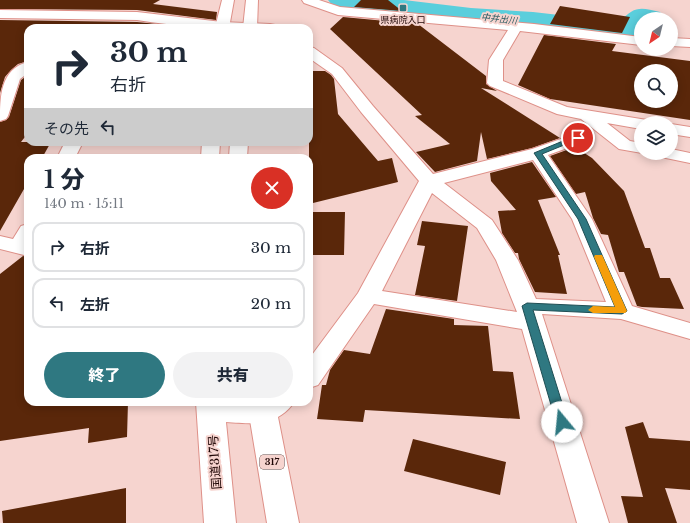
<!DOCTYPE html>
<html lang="ja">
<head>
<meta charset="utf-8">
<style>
  body { margin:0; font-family:"Libre Baskerville","Noto Sans JP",serif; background:#f2f2f3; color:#1f2937; height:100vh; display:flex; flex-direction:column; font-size:15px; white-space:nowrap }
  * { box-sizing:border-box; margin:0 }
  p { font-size:13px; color:#747a83 }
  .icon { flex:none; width:22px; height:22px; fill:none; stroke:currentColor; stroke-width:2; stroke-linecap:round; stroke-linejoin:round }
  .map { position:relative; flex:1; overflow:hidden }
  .sheet { position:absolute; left:24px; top:154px; width:289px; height:252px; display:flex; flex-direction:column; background:#fff; border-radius:12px; box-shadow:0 2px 10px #0003 }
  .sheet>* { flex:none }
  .hud { position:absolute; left:24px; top:24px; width:289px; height:122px; border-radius:12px; box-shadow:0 2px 10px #0003; background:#fff; color:#1f2937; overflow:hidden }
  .needle { width:26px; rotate:215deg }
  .fabs { position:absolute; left:634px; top:12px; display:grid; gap:8px }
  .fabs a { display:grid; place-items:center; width:44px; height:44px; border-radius:50%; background:#fff; box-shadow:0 2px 10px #0003; font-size:20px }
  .pin { position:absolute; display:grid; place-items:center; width:34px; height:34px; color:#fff; margin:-17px; border:2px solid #fff; border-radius:50%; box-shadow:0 1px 4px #0007 }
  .me { position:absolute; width:44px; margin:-22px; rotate:343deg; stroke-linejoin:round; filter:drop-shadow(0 0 3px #0008) }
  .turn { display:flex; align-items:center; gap:14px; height:84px; padding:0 20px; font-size:18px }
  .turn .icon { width:52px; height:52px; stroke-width:2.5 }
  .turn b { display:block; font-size:28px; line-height:34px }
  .then { display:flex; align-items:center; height:38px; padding:0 20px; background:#0003; gap:8px; font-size:15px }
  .round { display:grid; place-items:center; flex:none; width:42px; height:42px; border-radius:21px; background:#f2f2f3 }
  .head { display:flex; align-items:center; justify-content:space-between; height:68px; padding:0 20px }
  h1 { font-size:24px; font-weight:800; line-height:30px }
  .primary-button { display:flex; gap:8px; margin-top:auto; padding:8px 20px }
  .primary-button a { flex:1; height:46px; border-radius:24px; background:#2f7881; color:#fff; font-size:16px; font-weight:800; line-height:46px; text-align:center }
  .primary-button a+a { background:#f2f2f3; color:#1f2937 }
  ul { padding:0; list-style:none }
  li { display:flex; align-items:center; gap:12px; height:50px; margin:0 8px 6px; padding:0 12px; border:2px solid #e0e1e3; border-radius:12px }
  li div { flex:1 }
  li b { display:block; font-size:15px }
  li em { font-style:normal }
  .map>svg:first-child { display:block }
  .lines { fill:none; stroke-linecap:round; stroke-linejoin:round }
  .river { fill:#5acedc; fill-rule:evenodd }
  .building { fill:#5a270a; fill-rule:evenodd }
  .minor-casing { stroke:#de9088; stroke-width:2 }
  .highway-casing { stroke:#de9088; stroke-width:2 }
  .minor { fill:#fff; fill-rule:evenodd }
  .highway { fill:#fff; fill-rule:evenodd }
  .route { fill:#2f7881; stroke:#1f4e54 }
  .slow { fill:#f59e0b }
  .poi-dot { fill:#2f7881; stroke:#f6d4cf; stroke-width:1.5 }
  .labels { text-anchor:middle; stroke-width:4; stroke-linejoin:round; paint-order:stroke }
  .far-water-label { font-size:9px; font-style:italic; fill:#295a61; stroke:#f6d4cf }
  .far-poi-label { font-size:9px; fill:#1d0403; stroke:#f6d4cf }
  .shield { fill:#f6d4cf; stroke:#5e4240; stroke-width:1 }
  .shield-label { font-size:9px; font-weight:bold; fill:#1d0403 }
  .near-street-label { font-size:12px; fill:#1d0403; stroke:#f6d4cf }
</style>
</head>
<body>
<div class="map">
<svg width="690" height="523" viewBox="0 0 690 523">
  <rect width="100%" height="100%" fill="#f6d4cf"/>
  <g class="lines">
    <!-- river -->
    <path class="river" d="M328 0H404L471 8 533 12 620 22C634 6 640 7 660 12L665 19H641V38L639 40 628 43C596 39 564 33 532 30 465 25 397 22 333 6Z"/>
  </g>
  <!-- building -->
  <path class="building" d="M0 0H160L153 4 217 12 216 20 137 10 0 9Z
    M361 0H388L402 11 354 7Z
    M560 6 630 17 622 33 550 24Z
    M343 17 418 24 486 76V84L497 91 481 88 560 138 532 148 487 159 481 132 477 161 435 172 416 152 450 144 415 116 422 115 330 29Z
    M0 20 137 22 197 28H28V61L18 64 11 70 5 77 0 93Z
    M544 35 616 44 612 51 690 61V120L550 99 518 85ZM641 71H671V101H641Z
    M309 71H325L331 75 334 79 338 114 378 161 392 158 398 182 309 204Z
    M28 75V133L21 142H51L42 158H28V182L0 231V122L6 120 9 117 21 80Z
    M575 147 592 158 624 191 645 248H650L660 278H670L684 309 642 307 637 306 624 272H619L608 235 601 234 593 218 585 192 576 194 550 156Z
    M532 162 556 197 538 200 560 255H558L567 294 535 292 519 259 518 253H515L502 233 498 211 516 210 491 181 490 173Z
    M309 212H345L344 255H309Z
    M422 221 468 226 457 301 415 295 425 246 417 245Z
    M23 256 28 257V402H128L127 437 88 443 89 428 0 441V274Z
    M386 309 454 319V325L488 326 493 371 513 372 520 419 365 410 363 422 317 419 322 385H326L330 370 344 350 370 354Z
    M643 422 649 438 690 441V490L665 488 677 523H628L621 496 643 497 625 427Z
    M413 439 506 462 500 495 404 471Z
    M126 488V523H3L2 511Z"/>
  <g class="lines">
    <!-- minor casing -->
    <g class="minor-casing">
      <path id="minor" d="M302 0H319L340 7 534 24 641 37V45L520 31 503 60V81L567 107 647 120 649 123H641V129L607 123 630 141 641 143 642 153 619 149 581 119 557 114 490 86 487 83 489 60 508 30 338 15 304 3Z
        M0 10 137 12 222 22 270 24 275 25 277 28C230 28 183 28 137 20L0 18Z
        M671 38 690 39V47L671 46Z
        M309 47 314 48 342 68 373 106 433 174 532 149 578 133 584 134 587 138 584 142 548 155 592 219 632 306 690 323V339L621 319 542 314 609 523H577L522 329 374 304 318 385 309 388V359L358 293 419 181 361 112 332 74 309 58ZM533 160 572 219 606 302 536 299 518 260 492 220 444 183ZM432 193 477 228 496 260 517 312 382 291Z
        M28 62V73L20 79 8 116 6 119 0 121C0 97 0 69 28 62Z
        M671 124 690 127V137L671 134Z
        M65 142H83L75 158H57Z
        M671 149 690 153V163L661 157 658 153H671Z
        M28 224V256L0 249V236L13 239 21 226Z
        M207 402H294C288 412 276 420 264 422 252 425 214 422 202 418L198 411 202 404Z"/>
    </g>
    <!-- highway casing -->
    <g class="highway-casing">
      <path id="highway" d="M222 0H234L229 28H215Z
        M246 0H258L257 28H243Z
        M202 142H220L219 158H201Z
        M230 142H248L247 158H229Z
        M196 402H224L236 523H204Z
        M247 402H275L299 523H267Z"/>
    </g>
    <!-- minor -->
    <use href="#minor" class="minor"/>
    <!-- highway -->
    <use href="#highway" class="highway"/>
  </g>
  <!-- route -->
  <path class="route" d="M575 136H580L581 138 542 154 586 219 627 311 622 314 533 310 568 422 566 426 562 427 558 426 556 422 522 306 527 303 615 307 578 219 534 153Z"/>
  <!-- slow -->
  <path class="slow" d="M595 255H602L603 257 627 311 625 313H593L588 310 593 306 615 307 594 257Z"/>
  <!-- markers -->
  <rect class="poi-dot" x="399" y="4" width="8" height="8" rx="2"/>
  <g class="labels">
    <!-- far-water labels -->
    <g class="far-water-label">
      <text transform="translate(499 19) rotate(6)" y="3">中井出川</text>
    </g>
    <!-- far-poi labels -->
    <g class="far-poi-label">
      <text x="403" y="23">県病院入口</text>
    </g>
    <!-- shield labels -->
    <rect class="shield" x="260" y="455" width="24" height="14" rx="3"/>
    <g class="shield-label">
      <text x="272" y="465">317</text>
    </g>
    <!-- near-street labels -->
    <g class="near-street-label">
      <text transform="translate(215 462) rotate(-94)" y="4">国道317号</text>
    </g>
  </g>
</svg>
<div class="fabs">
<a><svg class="needle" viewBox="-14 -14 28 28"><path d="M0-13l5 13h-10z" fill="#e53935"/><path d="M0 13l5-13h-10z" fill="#747a83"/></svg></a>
<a><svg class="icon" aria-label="search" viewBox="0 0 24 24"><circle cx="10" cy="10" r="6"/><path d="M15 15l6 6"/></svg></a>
<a><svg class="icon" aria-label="layers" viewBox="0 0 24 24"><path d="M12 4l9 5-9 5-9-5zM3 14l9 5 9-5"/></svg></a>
</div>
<div class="pin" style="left:578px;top:138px;background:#d93025"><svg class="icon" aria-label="arrive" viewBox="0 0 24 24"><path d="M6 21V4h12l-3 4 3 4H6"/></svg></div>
<svg class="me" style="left:562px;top:422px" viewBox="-20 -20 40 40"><circle r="19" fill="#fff"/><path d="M0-13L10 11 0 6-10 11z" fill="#2f7881"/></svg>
<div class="hud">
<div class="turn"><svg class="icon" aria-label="right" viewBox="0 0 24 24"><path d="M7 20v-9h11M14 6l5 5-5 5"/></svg><div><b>30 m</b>右折</div></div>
<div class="then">その先<svg class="icon" aria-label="left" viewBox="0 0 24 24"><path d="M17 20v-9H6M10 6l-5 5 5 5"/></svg></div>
</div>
<section class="sheet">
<div class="head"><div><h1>1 分</h1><p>140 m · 15:11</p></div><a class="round" style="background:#d93025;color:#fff"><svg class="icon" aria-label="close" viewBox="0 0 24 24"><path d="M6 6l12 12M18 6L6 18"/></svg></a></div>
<ul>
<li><svg class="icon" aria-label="right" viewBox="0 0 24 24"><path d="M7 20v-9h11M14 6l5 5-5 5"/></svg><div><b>右折</b></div><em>30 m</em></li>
<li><svg class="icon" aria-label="left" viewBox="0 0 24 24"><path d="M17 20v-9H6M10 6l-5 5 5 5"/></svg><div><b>左折</b></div><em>20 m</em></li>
</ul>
<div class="primary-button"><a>終了</a><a>共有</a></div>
</section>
</div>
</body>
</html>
